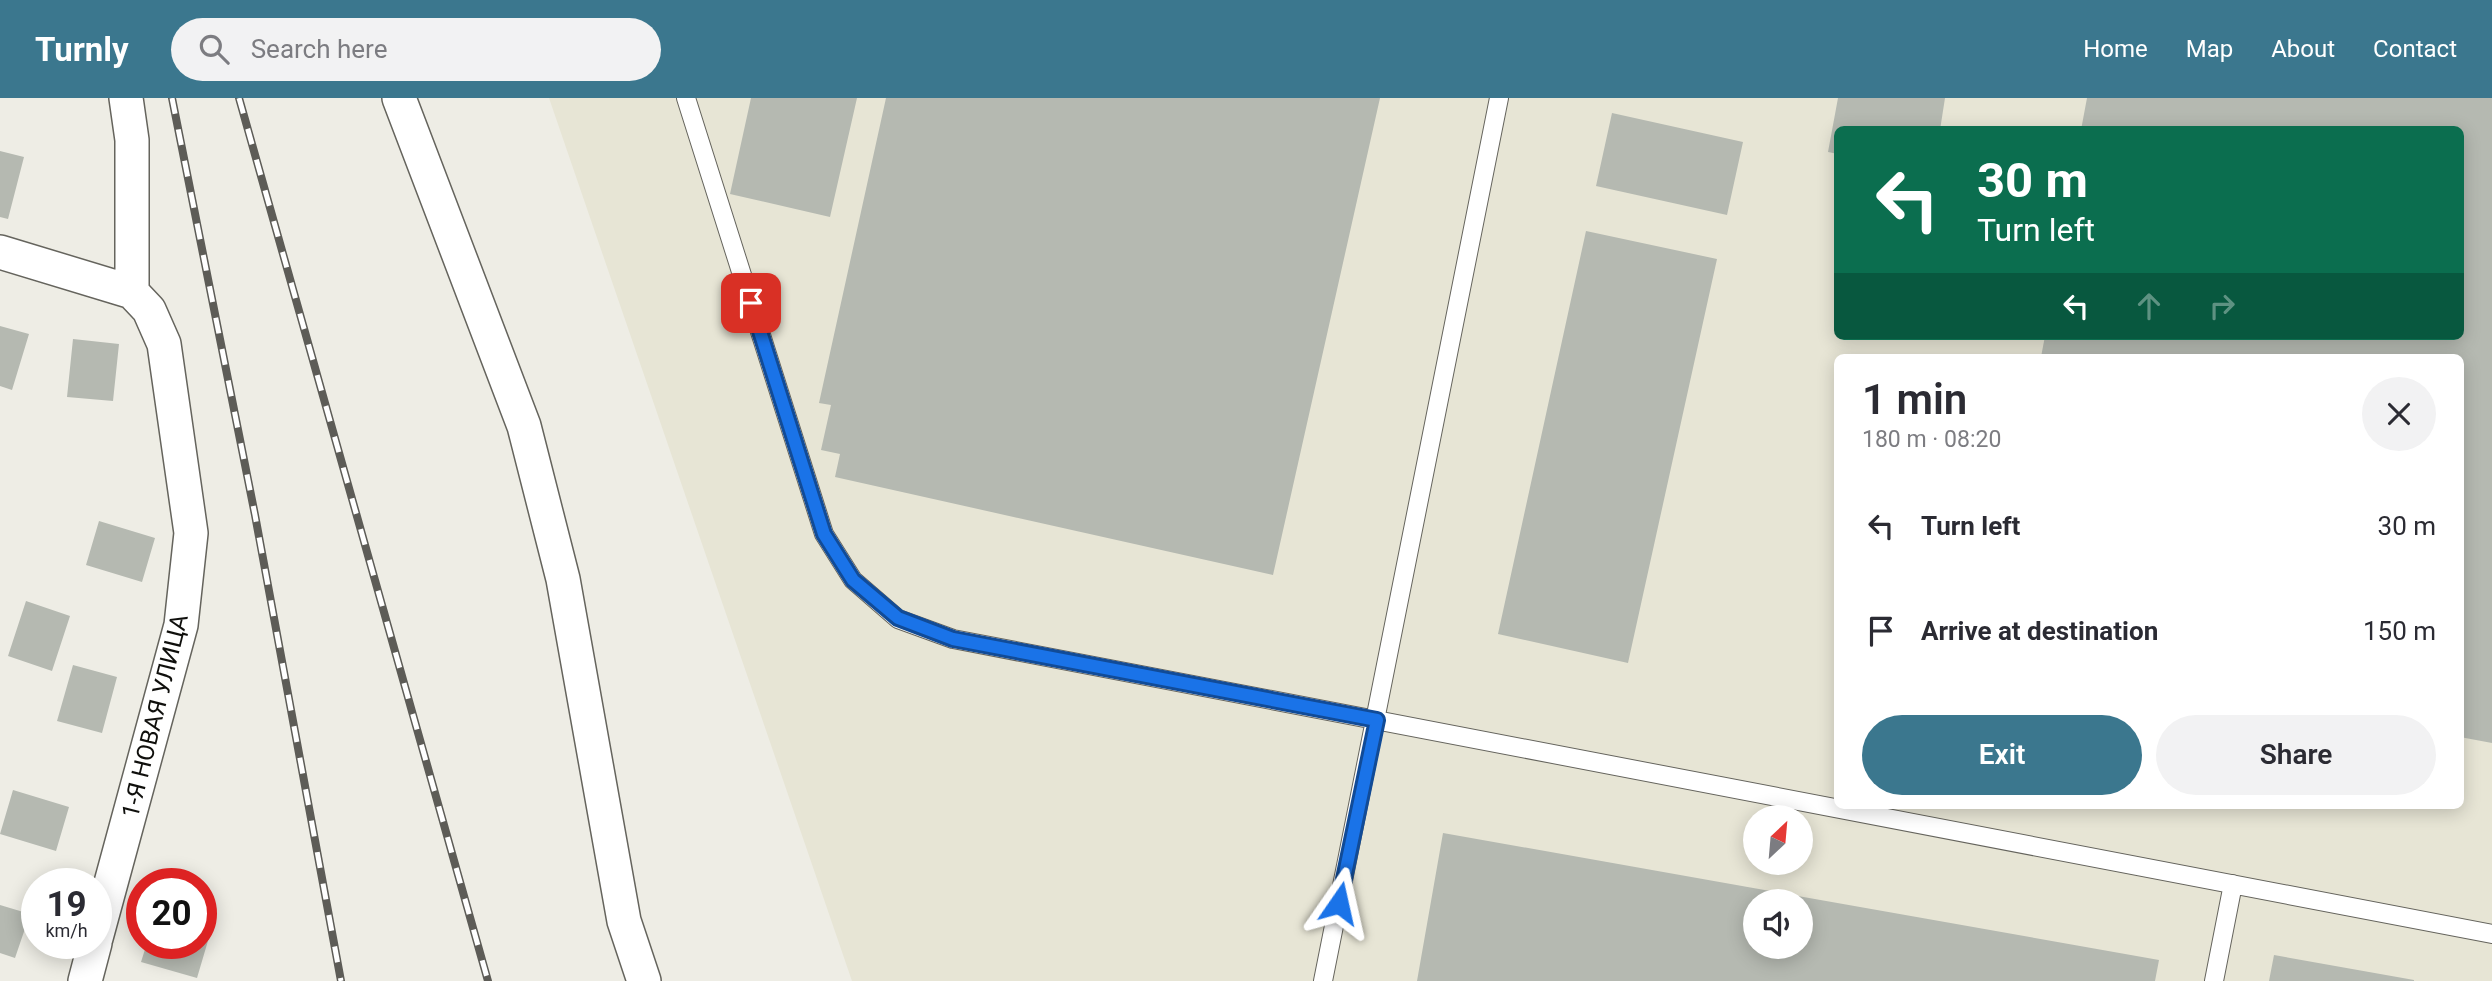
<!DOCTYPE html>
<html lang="en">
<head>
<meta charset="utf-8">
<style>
  body { margin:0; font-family:Roboto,sans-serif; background:#f2f2f3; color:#2b2b33; height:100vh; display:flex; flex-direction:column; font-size:26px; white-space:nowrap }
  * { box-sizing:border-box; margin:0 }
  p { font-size:23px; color:#7c7c81 }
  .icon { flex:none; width:38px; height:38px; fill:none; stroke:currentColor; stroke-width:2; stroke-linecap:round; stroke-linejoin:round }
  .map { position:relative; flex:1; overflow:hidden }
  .panel { position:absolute; left:1834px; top:256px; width:630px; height:455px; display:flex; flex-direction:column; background:#fff; border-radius:10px; box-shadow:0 4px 18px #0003 }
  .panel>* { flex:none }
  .top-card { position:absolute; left:1834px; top:28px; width:630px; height:214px; border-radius:10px; box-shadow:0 4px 18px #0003; background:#0b6e4f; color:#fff; overflow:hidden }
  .needle { width:46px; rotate:26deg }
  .tools { position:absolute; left:1743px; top:707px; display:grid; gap:14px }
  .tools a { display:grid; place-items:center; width:70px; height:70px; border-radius:50%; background:#fff; box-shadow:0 4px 18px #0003; font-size:35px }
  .speed { position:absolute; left:21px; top:770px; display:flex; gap:14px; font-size:35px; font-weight:700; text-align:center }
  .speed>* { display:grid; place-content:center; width:91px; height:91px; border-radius:50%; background:#fff; box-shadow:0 4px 18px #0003; line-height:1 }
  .speed small { font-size:18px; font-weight:400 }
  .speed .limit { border:10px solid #d22; background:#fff; color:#111 }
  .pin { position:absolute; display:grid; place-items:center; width:60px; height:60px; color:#fff; margin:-30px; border-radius:14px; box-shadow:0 4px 10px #0006 }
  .me { position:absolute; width:77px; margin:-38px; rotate:11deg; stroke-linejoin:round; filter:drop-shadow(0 0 5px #0008) }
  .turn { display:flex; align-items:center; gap:24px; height:147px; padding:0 28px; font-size:32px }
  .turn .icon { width:91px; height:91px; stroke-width:2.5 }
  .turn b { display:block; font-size:49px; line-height:60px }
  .lanes { display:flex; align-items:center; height:66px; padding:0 28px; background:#0003; justify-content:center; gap:35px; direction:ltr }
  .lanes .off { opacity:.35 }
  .round { display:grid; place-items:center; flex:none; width:74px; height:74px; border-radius:37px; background:#f2f2f3 }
  .headline { display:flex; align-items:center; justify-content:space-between; height:119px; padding:0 28px }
  h1 { font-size:42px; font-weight:600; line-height:52px }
  .button { display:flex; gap:14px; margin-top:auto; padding:14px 28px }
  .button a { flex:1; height:80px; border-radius:42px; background:#3b778e; color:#fff; font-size:28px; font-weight:600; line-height:80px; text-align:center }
  .button a+a { background:#f2f2f3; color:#2b2b33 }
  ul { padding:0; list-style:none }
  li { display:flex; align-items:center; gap:21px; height:105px; padding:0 28px }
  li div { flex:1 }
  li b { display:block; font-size:26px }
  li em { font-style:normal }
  header { display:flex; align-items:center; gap:42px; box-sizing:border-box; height:98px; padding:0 35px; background:#3b778e; color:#fff }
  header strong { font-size:33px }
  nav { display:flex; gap:38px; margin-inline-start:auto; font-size:24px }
  .search { width:490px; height:63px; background:#f2f2f3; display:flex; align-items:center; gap:18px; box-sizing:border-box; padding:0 24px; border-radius:38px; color:#7c7c81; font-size:26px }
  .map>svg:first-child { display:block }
  .built { fill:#e7e5d5; fill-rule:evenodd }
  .building { fill:#b5b9b1; fill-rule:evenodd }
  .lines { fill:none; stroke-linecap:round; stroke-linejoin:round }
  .service-casing { stroke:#65645d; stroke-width:20 }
  .minor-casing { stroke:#65645d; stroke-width:36 }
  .service { stroke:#fff; stroke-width:18 }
  .minor { stroke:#fff; stroke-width:33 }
  .rail-casing { stroke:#5d5c57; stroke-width:8 }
  .rail { stroke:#fff; stroke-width:5; stroke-dasharray:16; stroke-linecap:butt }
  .route-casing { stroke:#114b97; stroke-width:18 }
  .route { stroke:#1a73e8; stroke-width:12 }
  .labels { text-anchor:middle; stroke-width:7; stroke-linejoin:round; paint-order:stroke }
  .street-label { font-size:24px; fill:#0f0f0c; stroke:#fff }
</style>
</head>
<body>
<header>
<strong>Turnly</strong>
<div class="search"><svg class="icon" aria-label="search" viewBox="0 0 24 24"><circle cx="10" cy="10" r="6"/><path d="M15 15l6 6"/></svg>Search here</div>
<nav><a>Home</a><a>Map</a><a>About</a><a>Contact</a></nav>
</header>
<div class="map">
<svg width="2492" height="883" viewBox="0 0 2492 883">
  <rect width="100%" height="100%" fill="#eeede5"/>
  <!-- built -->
  <path class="built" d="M549 0H2492V883H852ZM1838 32H2460V238H1838ZM1838 259H2460V707H1838ZM1755 719H1801V765H1755ZM1755 803H1801V849H1755Z"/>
  <!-- building -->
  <path class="building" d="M751 0H857L830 119 730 96Z
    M886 0H1380L1273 477 835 379 840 356 821 352 831 307 819 305Z
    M1838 0H1945L1940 32H1838V56L1828 54Z
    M2087 0H2492V645L2460 639V259H2041L2045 238H2460V32H2081Z
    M1612 15 1743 44 1727 117 1596 88Z
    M0 53 24 59 8 121 0 119Z
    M1586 133 1717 161 1628 565 1498 536Z
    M0 228 29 236 12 292 0 288Z
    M73 241 119 246 113 303 67 299Z
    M99 423 155 440 142 484 86 467Z
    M26 503 70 518 52 573 8 558Z
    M73 567 117 579 102 635 57 623Z
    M13 692 69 709 56 753 0 736Z
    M1443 735 2159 862 2155 883H1417ZM1755 803H1801V849H1755Z
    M0 807 30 816 15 860 0 855Z
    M201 833 210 836 197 880 141 864 147 845H201Z
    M2274 857 2414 882V883H2269Z"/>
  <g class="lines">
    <!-- service casing -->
    <g class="service-casing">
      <path id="service" d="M686 0 824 436 853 482 898 521 953 541 2492 836
        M1323 883 1499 0
        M2214 883 2233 786"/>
    </g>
    <!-- minor casing -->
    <g class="minor-casing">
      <path id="minor" d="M126 0 132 42V194
        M399 0 524 328 563 481 624 823 644 883
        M0 154 132 194
        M96 840 181 527 191 435 164 246 149 212 132 194
        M85 883 95 845"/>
    </g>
    <!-- service -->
    <use href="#service" class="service"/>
    <!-- minor -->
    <use href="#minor" class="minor"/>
    <!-- rail casing -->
    <g class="rail-casing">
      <path id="rail" d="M172 0 255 417 341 883
        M239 0 488 883"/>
    </g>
    <!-- rail -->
    <use href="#rail" class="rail"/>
  </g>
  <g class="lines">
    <!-- route casing -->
    <g class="route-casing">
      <path id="route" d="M751 205 824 436 853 482 898 520 953 541 1377 622 1339 805"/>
    </g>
    <!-- route -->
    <use href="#route" class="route"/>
  </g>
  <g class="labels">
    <!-- street labels -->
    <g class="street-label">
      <text transform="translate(155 618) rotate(-76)" y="8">1-Я НОВАЯ УЛИЦА</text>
    </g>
  </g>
</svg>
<div class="tools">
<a><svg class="needle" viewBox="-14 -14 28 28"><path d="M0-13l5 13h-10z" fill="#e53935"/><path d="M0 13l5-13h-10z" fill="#7c7c81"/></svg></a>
<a><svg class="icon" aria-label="sound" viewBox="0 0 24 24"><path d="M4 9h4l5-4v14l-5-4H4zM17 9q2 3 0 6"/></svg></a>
</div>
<div class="speed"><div>19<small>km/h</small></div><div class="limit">20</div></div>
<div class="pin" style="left:751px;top:205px;background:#d93025"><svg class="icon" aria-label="arrive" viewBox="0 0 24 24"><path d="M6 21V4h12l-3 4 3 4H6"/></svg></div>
<svg class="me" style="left:1339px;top:805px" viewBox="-20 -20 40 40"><path d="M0-17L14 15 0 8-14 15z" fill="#1a73e8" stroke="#fff" stroke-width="4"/></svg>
<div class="top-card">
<div class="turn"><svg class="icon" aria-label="left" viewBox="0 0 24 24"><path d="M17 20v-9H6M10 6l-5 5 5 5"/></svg><div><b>30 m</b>Turn left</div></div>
<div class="lanes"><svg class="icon" aria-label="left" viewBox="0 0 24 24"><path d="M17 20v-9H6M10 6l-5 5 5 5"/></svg><svg class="icon off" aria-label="ahead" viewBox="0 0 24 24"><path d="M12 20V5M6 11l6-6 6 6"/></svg><svg class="icon off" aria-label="right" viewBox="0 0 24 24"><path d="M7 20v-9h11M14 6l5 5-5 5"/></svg></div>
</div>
<section class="panel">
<div class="headline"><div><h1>1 min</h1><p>180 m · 08:20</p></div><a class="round"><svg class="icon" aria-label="close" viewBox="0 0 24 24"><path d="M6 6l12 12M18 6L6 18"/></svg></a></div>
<ul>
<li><svg class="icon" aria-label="left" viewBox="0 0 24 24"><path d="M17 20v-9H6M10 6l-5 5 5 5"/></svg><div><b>Turn left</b></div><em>30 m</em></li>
<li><svg class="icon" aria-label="arrive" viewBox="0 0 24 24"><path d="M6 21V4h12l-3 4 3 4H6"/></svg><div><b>Arrive at destination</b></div><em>150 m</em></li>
</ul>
<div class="button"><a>Exit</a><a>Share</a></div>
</section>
</div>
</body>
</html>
